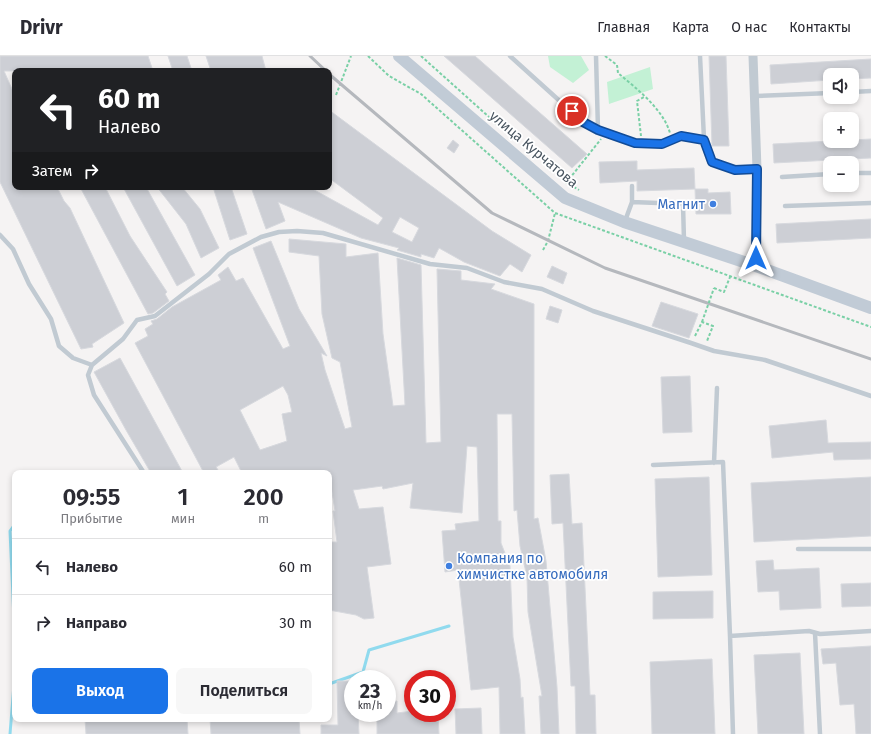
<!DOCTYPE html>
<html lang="ru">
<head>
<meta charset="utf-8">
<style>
  body { margin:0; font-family:"Fira Sans",sans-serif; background:#f7f7f7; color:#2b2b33; height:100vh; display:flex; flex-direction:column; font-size:15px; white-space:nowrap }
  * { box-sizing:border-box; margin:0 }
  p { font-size:13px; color:#7c7c81 }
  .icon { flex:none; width:22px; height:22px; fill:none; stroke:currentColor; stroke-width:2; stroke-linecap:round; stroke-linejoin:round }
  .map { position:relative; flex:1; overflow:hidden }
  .panel { position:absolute; left:12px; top:414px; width:320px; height:252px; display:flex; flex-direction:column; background:#fff; border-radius:8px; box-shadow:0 2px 6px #0003 }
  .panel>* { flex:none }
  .hud { position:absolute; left:12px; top:12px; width:320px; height:122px; border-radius:8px; box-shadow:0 2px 6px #0003; background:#202124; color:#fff; overflow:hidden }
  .controls { position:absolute; left:823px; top:12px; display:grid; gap:8px }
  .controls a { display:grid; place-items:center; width:36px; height:36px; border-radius:8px; background:#fff; box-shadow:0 2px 6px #0003; font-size:20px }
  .speed { position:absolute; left:344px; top:614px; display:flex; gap:8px; font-size:20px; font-weight:700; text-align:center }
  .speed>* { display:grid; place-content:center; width:52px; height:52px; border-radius:50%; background:#fff; box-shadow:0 2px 6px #0003; line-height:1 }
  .speed small { font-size:10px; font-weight:400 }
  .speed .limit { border:6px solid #d22; background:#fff; color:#111 }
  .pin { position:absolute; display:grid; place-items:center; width:34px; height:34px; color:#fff; margin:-17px; border:2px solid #fff; border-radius:50%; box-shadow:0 1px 4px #0007 }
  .me { position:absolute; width:44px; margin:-22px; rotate:0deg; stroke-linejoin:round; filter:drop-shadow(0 0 3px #0008) }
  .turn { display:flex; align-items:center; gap:14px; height:84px; padding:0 20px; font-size:18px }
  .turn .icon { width:52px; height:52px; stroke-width:2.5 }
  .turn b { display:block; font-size:28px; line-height:34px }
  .then { display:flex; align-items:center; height:38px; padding:0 20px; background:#0003; gap:8px; font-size:15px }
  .eta { display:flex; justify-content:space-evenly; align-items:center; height:68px; text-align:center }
  .eta b { font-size:24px; font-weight:600; line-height:28px }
  .button { display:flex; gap:8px; margin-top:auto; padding:8px 20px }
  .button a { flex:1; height:46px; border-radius:8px; background:#1a73e8; color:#fff; font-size:16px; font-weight:600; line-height:46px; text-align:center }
  .button a+a { background:#f7f7f7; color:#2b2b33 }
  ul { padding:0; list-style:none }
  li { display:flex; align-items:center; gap:12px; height:56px; padding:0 20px; border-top:1px solid #e1e1e2 }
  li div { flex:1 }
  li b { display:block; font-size:15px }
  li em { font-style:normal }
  header { display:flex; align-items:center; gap:24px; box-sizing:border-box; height:56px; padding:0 20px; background:#fff; border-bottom:1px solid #e1e1e2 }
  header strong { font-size:19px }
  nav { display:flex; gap:22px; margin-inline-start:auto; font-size:14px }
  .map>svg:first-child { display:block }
  .green { fill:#c3f1d5 }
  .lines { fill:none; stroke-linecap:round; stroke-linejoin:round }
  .stream { stroke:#90daee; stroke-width:3 }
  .building { fill:#cdcfd5; stroke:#d7d9de; fill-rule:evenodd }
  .path { stroke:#7ad0a6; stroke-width:2; stroke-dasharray:3 2; stroke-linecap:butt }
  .service { stroke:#c1cad2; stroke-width:4.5 }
  .minor { stroke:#c1cad2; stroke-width:9 }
  .secondary { stroke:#c1cbd6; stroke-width:12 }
  .rail { stroke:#b5b8bd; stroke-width:3 }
  .path-bridge { stroke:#7ad0a6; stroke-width:2; stroke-dasharray:3 2; stroke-linecap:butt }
  .route-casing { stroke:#114b97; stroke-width:10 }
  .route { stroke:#1a73e8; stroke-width:7 }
  .shop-dot { fill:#3f7fe0; stroke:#fff; stroke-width:1.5 }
  .labels { text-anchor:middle; stroke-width:3.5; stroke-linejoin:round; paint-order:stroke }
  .street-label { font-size:14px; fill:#4a5661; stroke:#fff }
  .shop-label { font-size:14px; fill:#366cbe; stroke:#fff; text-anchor:end }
</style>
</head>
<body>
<header>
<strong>Drivr</strong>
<nav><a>Главная</a><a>Карта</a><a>О нас</a><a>Контакты</a></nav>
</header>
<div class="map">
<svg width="871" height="678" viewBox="0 0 871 678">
  <rect width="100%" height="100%" fill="#f5f3f3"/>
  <!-- green -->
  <path class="green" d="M548 0H581L589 14 573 27 550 11Z
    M650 11 653 33 609 48 607 26Z"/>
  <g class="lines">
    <!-- stream -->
    <path class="stream" d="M15 468 10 475 15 585
      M329 628 363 616 369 594 449 570
      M10 678 15 616"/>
  </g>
  <!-- building -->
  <path class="building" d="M0 0H148L153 15H4L15 40V131H57L64 145 70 152 124 267 92 288 93 291 81 293 0 126Z
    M168 0H187L192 15H173Z
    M206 0H262L266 15H211Z
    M444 0H475L587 98 572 112Z
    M709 0H726L729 90H712Z
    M871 3V22L852 23V19H830V24L771 28 770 9Z
    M329 54 492 175 531 199 522 216 510 208 500 220 464 206 439 192 434 202 421 198V201L397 194 399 192 361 182 278 146 285 165 266 173 251 131H309L378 169 383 162 329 122ZM400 161 419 172 412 186 392 176Z
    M871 83V102L774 107 773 88Z
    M453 84 459 89 454 97 447 92Z
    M637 105V114L694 112 695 133 637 135V125L600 127 599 106Z
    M80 131H105L130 180 167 236 165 238 169 245 153 257 148 258Z
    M123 131H146L195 219 177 230Z
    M157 131H182L200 153 219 192 201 202 186 168Z
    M213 131H231L247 178 230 184Z
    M695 133H708V137L730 136 731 158H696Z
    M871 163V182L777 187 776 168Z
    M289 183 346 188V201L378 197 383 278 393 350 405 349 397 202 421 209 426 387 441 386 437 213 461 215V224L495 228 491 233 534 248V463L538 462 546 505 557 631 559 678H541L539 640H542L528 556 527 521 520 490 517 454 514 455 512 358H497L498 465H501V487L510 510 513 581 520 623 521 642 523 641 525 678H500L499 631 471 634 458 514 445 516 442 475 456 474 455 468 479 465 477 391 467 390 462 457 410 452 413 427 383 433 382 430 353 434 359 453 383 451 391 508 367 511 374 562 364 563 356 559 329 554V486H337L333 455H335L329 417H242L234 401 216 411 220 417H204L135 287 148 280 145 273 153 268 151 265 157 263 172 251 221 224 218 219 228 211 236 225 243 222 283 293 290 290 253 192 271 185 299 253 327 300 321 297 325 314 345 373 352 371 340 306 332 302 322 258 319 200 289 196ZM283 330 288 339 292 356 282 358 287 385 260 394 240 354Z
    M552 210 567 217 563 228 547 221Z
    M661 246 698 258 689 282 652 270Z
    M550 250 562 254 558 267 546 263Z
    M120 302 183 417H151L126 374 94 316Z
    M690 320 692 376 663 377 661 321Z
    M826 364 828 387 871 386V403L834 404 833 396 772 402 769 370Z
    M569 418 572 468 582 467 590 639H595L596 678H576L575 630H571L563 467 552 468 550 419Z
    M709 421 712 519 658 521 655 423Z
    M871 421V480L754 486 751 427Z
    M773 504 774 514 819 512 821 552 780 554 779 535 758 536 756 505Z
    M871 527V550L842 551 841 528Z
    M713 535V562L653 563V536Z
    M871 590V678H856L854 648 840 649 836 607 823 608 821 593Z
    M800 597 804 678H758L754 599Z
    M712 603 715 678H652L650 606Z
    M337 625H353V657H358L359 678H321V669H338Z
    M387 645H397V657L413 655V657H438L439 678H377V657H387Z
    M481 652 482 678H456L455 653Z
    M85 663H187L188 678H86Z
    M210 663H299L300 678H211Z"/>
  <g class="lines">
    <!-- path -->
    <path class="path" d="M368 0 389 20 421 38 555 157 871 271
      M421 0 498 69
      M605 0 617 9 618 17C637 33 663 53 670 77
      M336 39 351 0
      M641 80 637 45 644 41
      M565 126 579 134
      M566 127 601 83
      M543 194 548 185 555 157
      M714 232 724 236 730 221
      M695 280 702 266 713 270 707 285"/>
    <!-- service -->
    <path class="service" d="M510 0 583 66 598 74 635 87 662 88 681 80 704 83
      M596 0 598 74
      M700 0 704 83 712 106 735 114 757 113
      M852 36 871 35
      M755 40 830 37
      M852 117H871
      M782 121 830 118
      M632 146 683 148 684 185
      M785 150 871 147
      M625 165 632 146V130
      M0 179 13 193 29 228 51 263 59 290 73 302 92 309 123 283 137 264 155 260 209 218 229 198 261 181 279 176 297 175 323 177 430 208 467 212 504 226 542 233 593 255 691 287 714 295 765 304 871 340
      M92 309 88 319 94 339 144 417
      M714 407 717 332
      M653 409 723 406 730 580 809 575 820 578 871 575
      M798 493H871
      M815 577 820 678
      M730 580 733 678"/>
    <!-- minor -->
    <path class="minor" d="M753 0 757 113 756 210"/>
    <!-- secondary -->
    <path class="secondary" d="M399 0 565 142 624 166 756 210 871 252"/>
    <!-- rail -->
    <path class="rail" d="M310 0 326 15
      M329 18 492 157 605 212 871 303"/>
    <!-- path-bridge -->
    <path class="path-bridge" d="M702 266 714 232"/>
  </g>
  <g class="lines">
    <!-- route casing -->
    <g class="route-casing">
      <path id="route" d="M572 55 583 66 598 74 635 87 662 88 681 80 704 84 712 106 735 114 757 113 756 202"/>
    </g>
    <!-- route -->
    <use href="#route" class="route"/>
  </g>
  <!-- markers -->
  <g class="shop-dot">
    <circle cx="713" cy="148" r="4"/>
    <circle cx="449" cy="510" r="4"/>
  </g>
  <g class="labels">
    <!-- street labels -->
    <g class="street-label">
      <text transform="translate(534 93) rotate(40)" y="5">улица Курчатова</text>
    </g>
    <!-- shop labels -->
    <g class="shop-label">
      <text x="705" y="153">Магнит</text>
      <text x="457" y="507" text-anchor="start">Компания по<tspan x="457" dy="16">химчистке автомобиля</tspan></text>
    </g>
  </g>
</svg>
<div class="controls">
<a><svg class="icon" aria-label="sound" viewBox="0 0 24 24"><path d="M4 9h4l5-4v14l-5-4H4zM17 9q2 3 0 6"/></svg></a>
<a>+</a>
<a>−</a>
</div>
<div class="speed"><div>23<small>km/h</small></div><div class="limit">30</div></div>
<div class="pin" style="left:572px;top:55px;background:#d93025"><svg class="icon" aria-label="arrive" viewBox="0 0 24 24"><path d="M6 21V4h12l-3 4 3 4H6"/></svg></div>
<svg class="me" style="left:756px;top:202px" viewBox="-20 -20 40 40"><path d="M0-17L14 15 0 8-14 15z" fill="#1a73e8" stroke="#fff" stroke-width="4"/></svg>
<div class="hud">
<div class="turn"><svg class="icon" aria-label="left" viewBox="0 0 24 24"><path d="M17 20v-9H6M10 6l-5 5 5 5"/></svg><div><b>60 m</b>Налево</div></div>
<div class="then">Затем<svg class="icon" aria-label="right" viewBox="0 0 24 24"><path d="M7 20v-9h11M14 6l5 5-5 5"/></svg></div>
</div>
<section class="panel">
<div class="eta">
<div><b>09:55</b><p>Прибытие</p></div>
<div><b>1</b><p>мин</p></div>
<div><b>200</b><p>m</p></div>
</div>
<ul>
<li><svg class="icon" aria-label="left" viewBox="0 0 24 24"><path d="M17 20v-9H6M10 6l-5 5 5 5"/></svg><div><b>Налево</b></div><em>60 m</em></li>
<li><svg class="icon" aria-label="right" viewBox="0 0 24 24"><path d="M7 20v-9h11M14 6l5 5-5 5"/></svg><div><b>Направо</b></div><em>30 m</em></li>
</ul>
<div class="button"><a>Выход</a><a>Поделиться</a></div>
</section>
</div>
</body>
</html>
